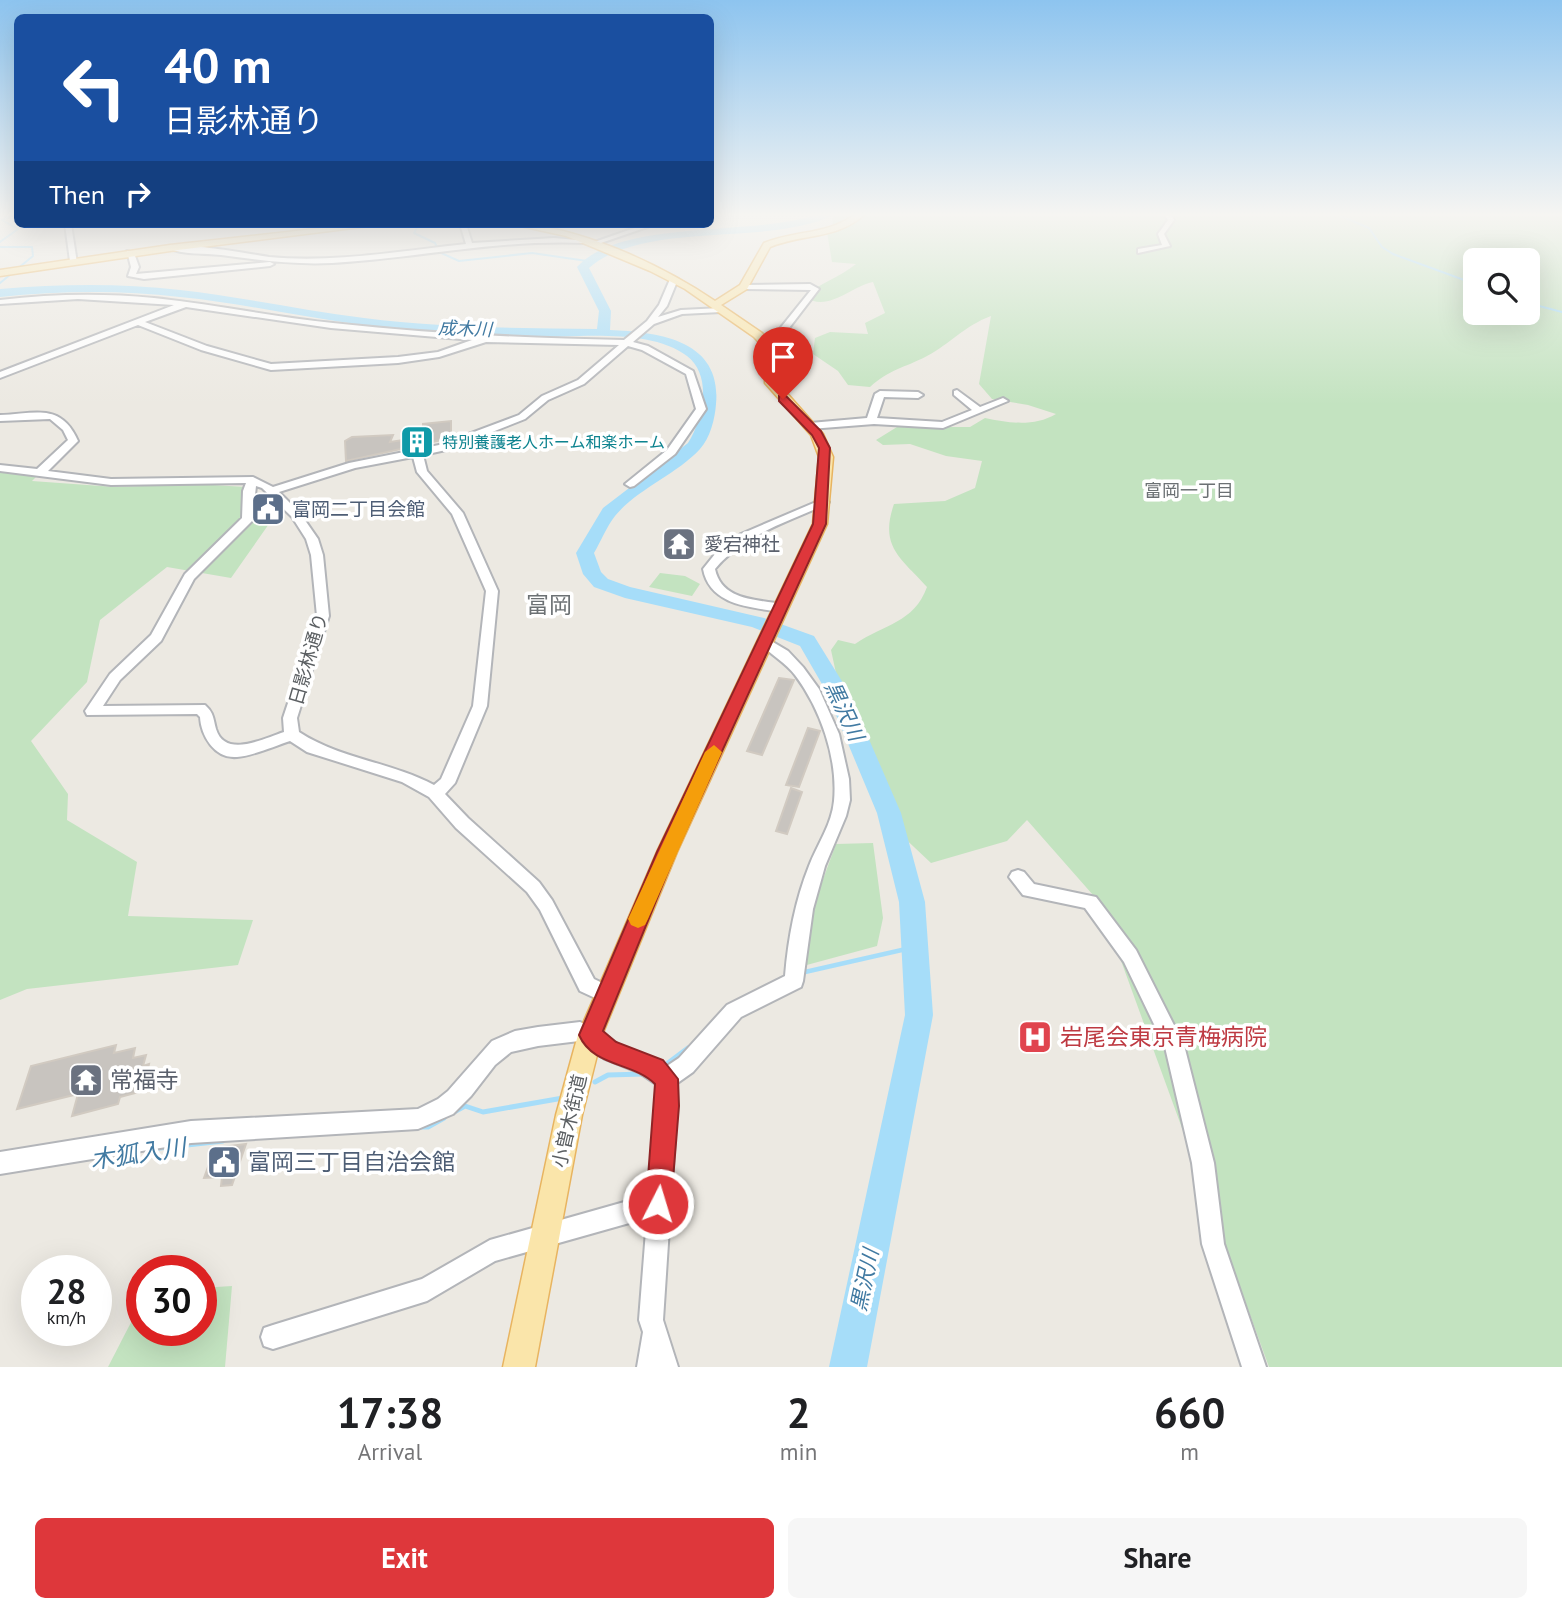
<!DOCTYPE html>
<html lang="en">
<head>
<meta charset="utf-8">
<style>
  body { margin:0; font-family:"PT Sans","Noto Sans JP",sans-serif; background:#f6f6f6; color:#202124; height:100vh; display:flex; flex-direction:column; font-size:26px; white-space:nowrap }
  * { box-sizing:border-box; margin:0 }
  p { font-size:23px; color:#757577 }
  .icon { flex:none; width:38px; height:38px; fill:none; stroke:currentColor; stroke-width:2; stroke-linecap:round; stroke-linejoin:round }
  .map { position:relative; height:1367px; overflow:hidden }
  .drawer { display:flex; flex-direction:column; background:#fff; flex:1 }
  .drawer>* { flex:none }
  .guide { position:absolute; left:14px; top:14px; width:700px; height:214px; border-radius:10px; box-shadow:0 7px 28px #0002; background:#1a4fa0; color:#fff; overflow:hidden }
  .tools { position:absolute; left:1463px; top:248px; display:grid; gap:14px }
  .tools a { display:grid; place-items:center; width:77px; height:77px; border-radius:10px; background:#fff; box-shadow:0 7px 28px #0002; font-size:35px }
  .speed { position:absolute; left:21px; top:1255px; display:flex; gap:14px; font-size:35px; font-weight:700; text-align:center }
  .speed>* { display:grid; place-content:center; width:91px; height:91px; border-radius:50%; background:#fff; box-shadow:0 7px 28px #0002; line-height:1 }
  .speed small { font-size:18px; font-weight:400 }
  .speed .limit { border:10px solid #d22; background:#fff; color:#111 }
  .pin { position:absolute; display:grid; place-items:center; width:60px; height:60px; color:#fff; margin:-72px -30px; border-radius:50% 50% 50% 0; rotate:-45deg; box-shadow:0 0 7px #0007 }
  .pin .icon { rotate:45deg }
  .me { position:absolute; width:77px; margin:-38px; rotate:5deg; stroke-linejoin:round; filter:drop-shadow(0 0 5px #0008) }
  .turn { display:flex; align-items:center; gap:24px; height:147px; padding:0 35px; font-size:32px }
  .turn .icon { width:91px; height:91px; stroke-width:2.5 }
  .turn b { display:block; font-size:49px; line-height:60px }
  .then { display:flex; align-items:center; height:66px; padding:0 35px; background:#0003; gap:14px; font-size:26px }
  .eta { display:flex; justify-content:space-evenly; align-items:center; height:119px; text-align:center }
  .eta b { font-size:42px; font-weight:700; line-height:49px }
  .button { display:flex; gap:14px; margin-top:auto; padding:14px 35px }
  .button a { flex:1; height:80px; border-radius:10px; background:#de373b; color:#fff; font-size:28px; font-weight:700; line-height:80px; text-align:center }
  .button a+a { background:#f6f6f6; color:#202124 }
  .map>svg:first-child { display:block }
  .green { fill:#c3e3c0; fill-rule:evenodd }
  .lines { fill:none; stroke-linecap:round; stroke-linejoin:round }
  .stream-far2 { stroke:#a6ddf9; stroke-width:2 }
  .stream-far1 { stroke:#a6ddf9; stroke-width:4.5 }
  .stream { stroke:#a6ddf9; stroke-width:5 }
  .river { fill:#a6ddf9; fill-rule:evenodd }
  .building { fill:#c8c4bf; stroke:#d1cac1; stroke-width:2 }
  .minor-casing { stroke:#b3b5b9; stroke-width:4 }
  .major-casing { stroke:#e8b460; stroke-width:3 }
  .minor { fill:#fff; fill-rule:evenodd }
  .major { fill:#fae5aa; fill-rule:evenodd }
  .route { fill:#de373b; stroke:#902426; stroke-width:2 }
  .slow { fill:#f59e0b }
  .labels { text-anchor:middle; stroke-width:7; stroke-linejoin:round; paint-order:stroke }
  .far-culture-label { font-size:16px; fill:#0d838f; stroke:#fff; text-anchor:start }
  .far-water-label { font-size:18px; font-style:italic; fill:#417aa2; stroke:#fff }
  .far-neighbourhood-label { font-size:18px; fill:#6c7174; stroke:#fff }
  .service-label { font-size:19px; fill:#4e5e75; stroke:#fff; text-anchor:start }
  .worship-label { font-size:19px; fill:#5b616d; stroke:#fff; text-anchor:start }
  .street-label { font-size:19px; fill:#5b5f62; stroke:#fff }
  .water-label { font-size:21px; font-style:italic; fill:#417aa2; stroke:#fff }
  .quarter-label { font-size:23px; fill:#6c7174; stroke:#fff }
  .near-health-label { font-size:23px; fill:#be3a42; stroke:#fff; text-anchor:start }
  .near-worship-label { font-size:23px; fill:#5b616d; stroke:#fff; text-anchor:start }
  .near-service-label { font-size:23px; fill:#4e5e75; stroke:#fff; text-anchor:start }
  .near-water-label { font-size:24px; font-style:italic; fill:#417aa2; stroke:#fff }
</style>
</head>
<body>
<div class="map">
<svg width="1562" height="1367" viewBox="0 0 1562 1367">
  <rect width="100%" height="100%" fill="#ece9e2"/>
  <!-- green -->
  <path class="green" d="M832 213H1562V1367H1269L1100 903 1027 820 1007 841 931 863 897 831 839 687 831 650 838 640 855 644C884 624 914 623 927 587 901 558 879 547 894 504L945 501 975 488 982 461 946 456 910 444 883 445 876 440 897 427H970L985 418C1009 423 1034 427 1056 414L1028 405 992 399 979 384 991 316C964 326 950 344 927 356 904 368 890 369 870 387L848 385 838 371 813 354 815 338 830 332 868 334 865 323 885 313 873 282C851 286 828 313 805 297 820 282 839 278 856 264L832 262 827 232 833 226ZM1475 261H1528V313H1475Z
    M0 472 36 477 32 481 115 487 197 484 246 487 271 521 231 578 167 567 100 620 87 682 31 741 68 794 67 820 137 862 128 916 253 920 238 965 27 989 0 1000Z
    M660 573 685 576 700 584 692 596 649 587Z
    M873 843 883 918 877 946 803 966 804 931 836 844Z
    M232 1286 225 1367H108L142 1301V1330H201V1288Z"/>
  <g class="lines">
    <!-- stream-far2 -->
    <path class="stream-far2" d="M1334 213 1369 228 1382 247 1393 254 1475 284
      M419 224 414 233 435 243 438 249
      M0 242 18 229 2 220 16 213
      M0 247H32L33 256 0 283
      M439 252 459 261 532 253 587 261
      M1528 303 1562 312"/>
    <!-- stream-far1 -->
    <path class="stream-far1" d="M805 972 915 947"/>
    <!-- stream -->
    <path class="stream" d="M668 1063 688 1048
      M595 1082 608 1075 644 1074
      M454 1112 465 1106 483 1112 563 1098
      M419 1127H428L444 1118
      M151 1149 223 1141"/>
    <!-- river -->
    <path class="river" d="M821 213H835C822 222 805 225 789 228 731 239 634 228 589 268L611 311 610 330C659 332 722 340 716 404 715 419 710 438 700 449 676 475 637 489 615 516 607 526 601 541 594 553L601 572 608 579 630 587 764 618 814 636 848 691 901 813 925 902 933 1015 867 1367H829L905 1015 899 902 877 813 826 691 800 646 752 627 625 598 594 587 583 574 576 553 603 508 688 443C703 419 713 376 687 356 647 326 568 339 521 337 468 336 415 332 363 325 301 317 241 303 180 297 120 290 60 291 0 297V289C60 284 120 283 180 290 242 297 302 310 364 318 442 328 519 328 597 329L599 311 577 267C622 217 756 238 821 213Z"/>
  </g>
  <!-- building -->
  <path class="building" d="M451 421V438L346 461 345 441 352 437 393 435 390 442 423 437V424Z
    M779 678 794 680 762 755 747 751Z
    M808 728 820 731 799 787 786 785Z
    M791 788 802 792 787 834 776 831Z
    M116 1045 114 1053 135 1048 133 1058 146 1055 143 1066 149 1064 143 1091 120 1097 118 1104 72 1116 78 1094 17 1109 31 1066Z
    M246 1144 232 1185 221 1186 222 1177 204 1178 215 1148Z"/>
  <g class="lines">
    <!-- minor casing -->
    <g class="minor-casing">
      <path id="minor" d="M1163 213H1170L1174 220 1164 234 1170 246 1138 253V249L1162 245 1158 234 1168 220Z
        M65 224H71L77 263 70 261Z
        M460 224H466L472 243 554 238 589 241 586 243C500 239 418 258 332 263 295 265 257 260 221 255 205 253 182 255 168 248 183 241 249 254 269 257 335 263 400 251 466 244Z
        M646 224H656L595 245 589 244Z
        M127 251 134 253 139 267 136 274 270 262 274 264 270 266 144 279 128 276 131 267Z
        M671 277 678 279 667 306 658 317 681 310 721 308 725 310 721 312 682 314 654 324 633 342 648 346 693 371 706 409 675 454 634 486 630 487 625 484 667 450 696 409 686 374 642 350 628 346 584 384 548 400 525 419 446 450 423 455 427 471 463 513 498 591 487 706 455 783 445 794 468 818 539 882 552 900 594 979 613 988 615 994 613 1000 606 1003 580 991 540 910 527 892 456 828 429 797 402 782 307 752 290 741C275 746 252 756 237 757 215 759 201 736 200 717L197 714 87 715 85 711 110 674 151 635 185 574 242 518 243 491 246 483 111 485 0 471V465L37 469 68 440 63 430 50 419 0 421V415C35 414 61 402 78 441L48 471 111 479 253 477 273 487 349 463 439 445 519 415 542 396 578 380 619 345 486 342 439 357 398 363 271 370 201 350 138 325 0 378V372L174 305 78 299 0 304V300C52 294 102 293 154 298 214 304 273 317 333 323 430 334 527 338 624 340L647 321 659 305ZM186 307 331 328 472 340 438 352 398 357 271 364 207 346 145 322ZM413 457 417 472 452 514 486 591 473 706 441 779 434 785C391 762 340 759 299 732L297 718 329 616 323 555 318 539 300 513 279 492 355 468ZM256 486 262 488 292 517 306 539 311 555 317 616 283 718 284 732C265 738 225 759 216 729 213 718 214 713 205 705L103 706 120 680 161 641 194 579 252 521Z
        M810 284 819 289 776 345 765 347V343L770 341 811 290 744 289 740 287 741 285Z
        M957 390 980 407 1003 398 1008 401 943 428 874 424 810 429 805 426 810 423 867 418 875 394 880 391 918 392 923 395 918 398 884 397 877 418 942 422 972 410 954 395V391Z
        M823 499 829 502 827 504C787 522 743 535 715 569 722 602 759 599 786 605L787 608 786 611 781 612C751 607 710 606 703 569L719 549 741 534Z
        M766 638 788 651 803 667 819 689 839 734 849 779 850 800 846 816 825 866 813 909 803 981 801 987 741 1017 693 1072 676 1084 677 1106 663 1320 678 1367H637L643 1332 639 1320 647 1218 495 1261 427 1301 273 1349 264 1346 261 1337 264 1328 273 1325 422 1279 490 1240 649 1195 657 1106 656 1084 640 1073 605 1059 579 1041 538 1046 511 1052 495 1065 471 1096 453 1114 418 1129 191 1143 0 1174V1152L191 1121 418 1109 438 1099 448 1091 492 1041 515 1031 538 1027 580 1022 596 1029 619 1045 667 1066 679 1058 727 1005 785 976C788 939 795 901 809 866 817 845 832 824 834 801 838 758 820 708 795 675 785 662 769 654 759 642Z
        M1018 870 1024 872 1034 884 1096 897 1136 950 1184 1045 1214 1163 1224 1244 1266 1367H1242L1202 1244 1192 1163 1165 1047 1124 962 1085 908 1023 895 1009 877 1012 872Z"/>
    </g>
    <!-- major casing -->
    <g class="major-casing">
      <path id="major" d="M857 213H866C838 240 804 233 770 247L747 289 721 305 762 333 774 347 777 382 823 434 833 457 827 524 677 852 602 1035 582 1115 535 1367H503L556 1115 578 1035 657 852 813 524 819 457 811 435 765 383V349L754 337 685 289 650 271 566 236 511 224C575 224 662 265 715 301L740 285 764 243C796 230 829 235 857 213Z
        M359 224H385L170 251 0 276V270L170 245Z"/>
    </g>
    <!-- minor -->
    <use href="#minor" class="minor"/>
    <!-- major -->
    <use href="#major" class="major"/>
  </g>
  <!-- sky -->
  <linearGradient id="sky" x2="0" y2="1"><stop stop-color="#8dc4ef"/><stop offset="0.53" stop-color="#f6f5f2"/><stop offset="1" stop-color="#f6f5f2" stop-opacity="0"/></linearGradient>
  <rect width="1562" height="405" fill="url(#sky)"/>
  <!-- route -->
  <path class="route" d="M779 396H786L821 431 830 448 826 524 676 852 603 1031 616 1042 663 1060 678 1079 679 1106 671 1204 667 1213 658 1216 649 1213 646 1204 655 1084C633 1062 593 1067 579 1035L657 852 813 524 819 448 812 435 779 401Z"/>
  <!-- slow -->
  <path class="slow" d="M714 745 722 752 648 919 645 925 638 928 631 925 628 919 705 752Z"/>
  <!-- icons -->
  <defs>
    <g id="building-square" transform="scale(1.75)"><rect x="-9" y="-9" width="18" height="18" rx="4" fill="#0f9aa8" stroke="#fff"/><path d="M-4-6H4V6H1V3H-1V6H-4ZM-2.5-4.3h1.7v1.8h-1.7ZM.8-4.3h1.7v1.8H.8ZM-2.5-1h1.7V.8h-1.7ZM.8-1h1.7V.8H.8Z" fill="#fff"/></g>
    <g id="civic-square" transform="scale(1.75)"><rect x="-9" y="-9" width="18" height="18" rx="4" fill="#5c6f8a" stroke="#fff"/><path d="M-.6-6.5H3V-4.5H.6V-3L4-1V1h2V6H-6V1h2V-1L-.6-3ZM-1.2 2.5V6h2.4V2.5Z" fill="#fff"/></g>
    <g id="temple-square" transform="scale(1.75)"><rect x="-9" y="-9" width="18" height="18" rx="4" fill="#6b7280" stroke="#fff"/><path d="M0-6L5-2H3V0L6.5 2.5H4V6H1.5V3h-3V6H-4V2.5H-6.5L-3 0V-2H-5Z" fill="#fff"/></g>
    <g id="hospital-square" transform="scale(1.75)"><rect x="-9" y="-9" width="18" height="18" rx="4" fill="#e0444e" stroke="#fff"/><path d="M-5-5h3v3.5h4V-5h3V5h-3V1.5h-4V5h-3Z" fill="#fff"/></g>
  </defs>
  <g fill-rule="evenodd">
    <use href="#building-square" x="417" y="442"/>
    <use href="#civic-square" x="268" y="509"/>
    <use href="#temple-square" x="679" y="544"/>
    <use href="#hospital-square" x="1035" y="1037"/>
    <use href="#temple-square" x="86" y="1080"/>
    <use href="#civic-square" x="224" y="1162"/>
  </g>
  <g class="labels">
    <!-- far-culture labels -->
    <g class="far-culture-label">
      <text x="442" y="448">特別養護老人ホーム和楽ホーム</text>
    </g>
    <!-- far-water labels -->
    <g class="far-water-label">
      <text transform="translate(465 329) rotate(2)" y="6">成木川</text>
    </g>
    <!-- far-neighbourhood labels -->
    <g class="far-neighbourhood-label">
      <text x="1189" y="497">富岡一丁目</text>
    </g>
    <!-- service labels -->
    <g class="service-label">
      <text x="292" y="516">富岡二丁目会館</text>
    </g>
    <!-- worship labels -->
    <g class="worship-label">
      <text x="704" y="551">愛宕神社</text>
    </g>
    <!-- street labels -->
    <g class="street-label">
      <text transform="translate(308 659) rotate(-74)" y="7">日影林通り</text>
      <text transform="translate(569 1121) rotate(-77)" y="7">小曽木街道</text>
    </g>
    <!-- water labels -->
    <g class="water-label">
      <text transform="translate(844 711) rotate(65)" y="7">黒沢川</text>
      <text transform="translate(865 1280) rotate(-78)" y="7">黒沢川</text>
    </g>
    <!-- quarter labels -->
    <g class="quarter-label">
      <text x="549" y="613">富岡</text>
    </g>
    <!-- near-health labels -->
    <g class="near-health-label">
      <text x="1060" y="1045">岩尾会東京青梅病院</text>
    </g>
    <!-- near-worship labels -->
    <g class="near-worship-label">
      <text x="110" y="1088">常福寺</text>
    </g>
    <!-- near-service labels -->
    <g class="near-service-label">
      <text x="248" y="1170">富岡三丁目自治会館</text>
    </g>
    <!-- near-water labels -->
    <g class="near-water-label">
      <text transform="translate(138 1154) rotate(-8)" y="8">木狐入川</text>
    </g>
  </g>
</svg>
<div class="tools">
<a><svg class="icon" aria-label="search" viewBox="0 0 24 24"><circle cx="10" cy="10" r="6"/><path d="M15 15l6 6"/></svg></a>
</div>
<div class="speed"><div>28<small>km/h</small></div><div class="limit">30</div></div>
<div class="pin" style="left:783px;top:399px;background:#d93025"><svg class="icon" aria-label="arrive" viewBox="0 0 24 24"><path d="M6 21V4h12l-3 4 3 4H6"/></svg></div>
<svg class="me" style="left:658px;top:1204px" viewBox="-20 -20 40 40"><circle r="17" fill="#de373b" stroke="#fff" stroke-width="3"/><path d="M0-11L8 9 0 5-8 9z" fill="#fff"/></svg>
<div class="guide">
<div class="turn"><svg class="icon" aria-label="left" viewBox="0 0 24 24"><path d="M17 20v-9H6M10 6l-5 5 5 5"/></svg><div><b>40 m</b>日影林通り</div></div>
<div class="then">Then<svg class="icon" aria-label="right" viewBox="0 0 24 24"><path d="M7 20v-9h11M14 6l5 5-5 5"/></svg></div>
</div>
</div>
<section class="drawer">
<div class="eta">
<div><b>17:38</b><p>Arrival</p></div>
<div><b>2</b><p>min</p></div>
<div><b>660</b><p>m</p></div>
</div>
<div class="button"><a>Exit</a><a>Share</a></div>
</section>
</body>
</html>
